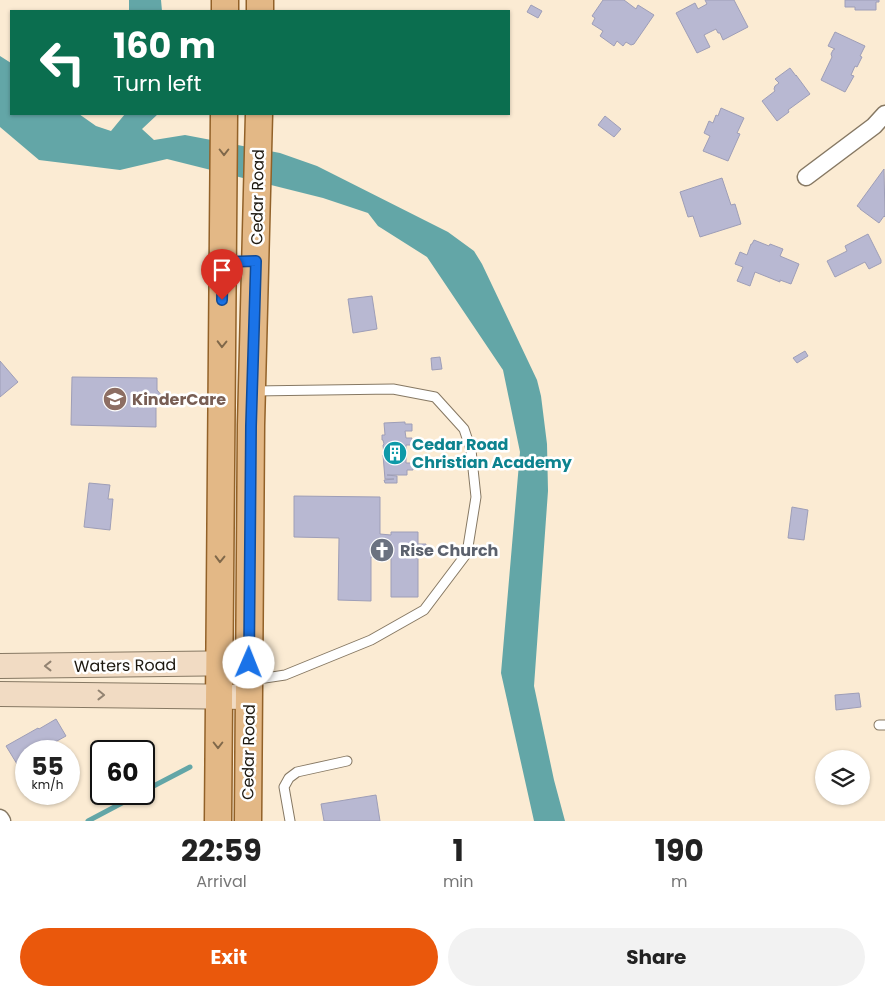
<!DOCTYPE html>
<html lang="en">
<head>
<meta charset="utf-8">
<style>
  body { margin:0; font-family:Poppins,sans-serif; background:#f2f2f2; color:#222; height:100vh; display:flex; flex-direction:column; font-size:19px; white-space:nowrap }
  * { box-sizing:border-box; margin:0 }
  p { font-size:16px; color:#767676 }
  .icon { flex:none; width:28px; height:28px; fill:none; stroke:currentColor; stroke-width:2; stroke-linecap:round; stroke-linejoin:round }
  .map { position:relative; height:821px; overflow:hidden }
  .side { display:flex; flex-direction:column; background:#fff; flex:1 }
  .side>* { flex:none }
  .top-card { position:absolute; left:10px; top:10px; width:500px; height:105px; border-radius:0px; box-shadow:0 1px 4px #0004; background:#0b6e4f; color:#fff; overflow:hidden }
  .tools { position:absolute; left:815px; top:750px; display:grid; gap:10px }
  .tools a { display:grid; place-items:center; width:55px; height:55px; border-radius:50%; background:#fff; box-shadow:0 1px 4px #0004; font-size:25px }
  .speed { position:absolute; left:15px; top:740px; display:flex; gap:10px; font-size:25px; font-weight:700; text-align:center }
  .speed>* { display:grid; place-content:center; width:65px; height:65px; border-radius:50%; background:#fff; box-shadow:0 1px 4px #0004; line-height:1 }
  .speed small { font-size:12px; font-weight:400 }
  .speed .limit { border:2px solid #111; border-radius:8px; background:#fff; color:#111 }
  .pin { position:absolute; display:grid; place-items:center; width:42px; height:42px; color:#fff; margin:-51px -21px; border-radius:50% 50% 50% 0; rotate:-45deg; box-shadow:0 0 5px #0007 }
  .pin .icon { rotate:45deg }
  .me { position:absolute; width:55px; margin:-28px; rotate:1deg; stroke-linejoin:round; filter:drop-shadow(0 0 4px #0008) }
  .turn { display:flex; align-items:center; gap:18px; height:105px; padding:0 20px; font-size:22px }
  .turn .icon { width:65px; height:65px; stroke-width:2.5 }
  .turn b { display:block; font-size:35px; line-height:42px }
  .eta { display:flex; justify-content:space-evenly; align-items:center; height:85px; text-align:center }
  .eta b { font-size:30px; font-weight:700; line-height:35px }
  .cta { display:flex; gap:10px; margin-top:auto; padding:10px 20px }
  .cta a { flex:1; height:58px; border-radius:30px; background:#ea580c; color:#fff; font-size:20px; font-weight:700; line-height:58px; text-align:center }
  .cta a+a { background:#f2f2f2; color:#222 }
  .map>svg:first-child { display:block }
  .water { fill:#63a6a7 }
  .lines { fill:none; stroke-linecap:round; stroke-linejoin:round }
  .stream { stroke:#63a6a7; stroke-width:5 }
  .building { fill:#b8b8d2; stroke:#9e9eb7 }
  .lane-casing { stroke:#867863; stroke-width:11 }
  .street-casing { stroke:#867863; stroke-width:19 }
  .secondary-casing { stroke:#867863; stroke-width:26 }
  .primary-casing { stroke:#926128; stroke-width:29 }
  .lane { stroke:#fff; stroke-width:9 }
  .street { stroke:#fff; stroke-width:16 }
  .secondary { stroke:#f1dbc3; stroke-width:24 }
  .primary { stroke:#e3b886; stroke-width:26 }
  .oneway { stroke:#80684a }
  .oneway2 { stroke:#928372 }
  .route-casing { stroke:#114b97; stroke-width:12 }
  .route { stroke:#1a73e8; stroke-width:9 }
  .labels { text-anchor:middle; stroke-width:5; stroke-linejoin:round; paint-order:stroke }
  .street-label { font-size:16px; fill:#1d180f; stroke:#fff }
  .education-label { font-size:16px; font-weight:bold; fill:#785e54; stroke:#fff; text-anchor:start }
  .culture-label { font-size:16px; font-weight:bold; fill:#0d838f; stroke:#fff; text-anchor:start }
  .worship-label { font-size:16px; font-weight:bold; fill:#5b616d; stroke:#fff; text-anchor:start }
</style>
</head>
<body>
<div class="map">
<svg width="885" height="821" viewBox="0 0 885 821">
  <rect width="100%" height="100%" fill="#fbebd3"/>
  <!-- water -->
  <path class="water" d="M129 0H161L162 11H129Z
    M0 56 11 63V114H79L96 126 111 131 125 114H158L142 129 154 140 185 135 280 153 317 166 448 232 474 251 482 264 537 380 541 396 547 444 548 491 534 686 554 780 565 821H534L501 673 520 452 503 370 427 257 378 226 368 213 323 198 167 159 120 170 39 160 0 127Z"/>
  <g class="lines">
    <!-- stream -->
    <path class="stream" d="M144 791 190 767
      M88 821 139 794"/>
  </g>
  <!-- building -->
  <path class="building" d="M603 0H624L636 9 638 5 654 15 634 44 631 45 626 42 623 46 617 41 614 46 600 36 603 31 592 24 595 18 592 16Z
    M705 0H734L748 27 723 40 720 33H718L716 29 704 35 710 47 697 53 676 13 695 3 698 9 707 4Z
    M845 0H879V2H876V10H855V7H845Z
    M531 5 542 11 538 18 527 12Z
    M835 32 865 46 860 56 862 57 857 67 855 66 851 75 854 76 845 92 821 80 832 57 831 54 833 50 835 49 828 46Z
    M790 68 796 76V75L810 94 788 110 789 112 777 121 762 101 775 91 774 89 775 86 779 83 775 79Z
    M721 108 744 118 737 133 740 134 728 161 703 151 710 136 704 133 709 121 713 123 716 115 718 116Z
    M605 116 621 129 614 137 598 125Z
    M884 169 885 217 884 216 879 223 860 209V208L857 206Z
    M722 178 731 205 735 204 741 224 700 237 693 216 688 217 680 192Z
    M868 234 881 260V263L869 269 865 262 835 277 827 261 847 251 845 246Z
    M754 240 769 246 770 244 783 249 780 256 799 264 791 284 780 280V282L755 272 750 286 737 281 743 267 735 264 740 252 747 255 751 244H752Z
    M372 296 377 329 353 333 348 299Z
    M805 351 808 356 797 363 793 358Z
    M440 357 442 369 432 370 431 358Z
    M0 361 18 382 0 397Z
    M72 377 157 378V390L162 396 156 402V427L71 425Z
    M405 422V424H412V431H405L406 438H412V445H406V463H413V470H407V475H387L397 476V483H385L384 480 394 479H385L383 455H384L383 445 384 444 383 440H382V435H385L384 423Z
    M89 483 110 485 108 499H113L110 530 84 527Z
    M294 496 380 497V534L391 535V532H418V544H426L425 556H418V597H391V557H371V601L338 600 339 538 294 537Z
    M792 507 808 510 804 540 788 538Z
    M859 693 861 707 836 710 835 695Z
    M56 719 66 736 39 751H26V758L17 764 6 746 38 728 39 729Z
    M376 795 380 821H324L321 804Z"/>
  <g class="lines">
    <!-- lane casing -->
    <g class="lane-casing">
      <path id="lane" d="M252 680 285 675 371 640 424 610 467 553 476 497 471 450 464 429 435 397 393 389 254 391
        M879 725H885
        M290 821 284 787 289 778 297 772 347 761"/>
    </g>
    <!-- street casing -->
    <g class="street-casing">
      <path id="street" d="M806 177 874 126 885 114
        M0 818 2 821"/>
    </g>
    <!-- secondary casing -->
    <g class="secondary-casing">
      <path id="secondary" d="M0 666 249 663
        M0 694 249 697"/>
    </g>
    <!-- primary casing -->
    <g class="primary-casing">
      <path id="primary" d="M225 11V0
        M260 11V0
        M218 821 224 114
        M248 821 251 425 259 114"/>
    </g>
    <!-- lane -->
    <use href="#lane" class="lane"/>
    <!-- street -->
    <use href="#street" class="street"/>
    <!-- secondary -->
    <use href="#secondary" class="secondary"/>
    <!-- primary -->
    <use href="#primary" class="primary"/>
  </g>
  <!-- one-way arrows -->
  <defs><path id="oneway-chevron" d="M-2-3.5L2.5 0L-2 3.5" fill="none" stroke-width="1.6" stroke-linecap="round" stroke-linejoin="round" transform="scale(1.25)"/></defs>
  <g class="oneway">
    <use href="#oneway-chevron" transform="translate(224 152) rotate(90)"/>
    <use href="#oneway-chevron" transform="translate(222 344) rotate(91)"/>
    <use href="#oneway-chevron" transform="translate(220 559) rotate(91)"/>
    <use href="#oneway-chevron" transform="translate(218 745) rotate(90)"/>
  </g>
  <g class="oneway2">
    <use href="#oneway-chevron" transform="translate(48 666) rotate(180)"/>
    <use href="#oneway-chevron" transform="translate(101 695) rotate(1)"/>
  </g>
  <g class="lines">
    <!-- route casing -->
    <g class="route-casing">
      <path id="route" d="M222 300 223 262 256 261 251 426 249 663"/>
    </g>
    <!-- route -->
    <use href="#route" class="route"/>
  </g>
  <!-- icons -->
  <defs>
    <g id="school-disc" transform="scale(1.25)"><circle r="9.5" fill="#8d6e63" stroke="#fff"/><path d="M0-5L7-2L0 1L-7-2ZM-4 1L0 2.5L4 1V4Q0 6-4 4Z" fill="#fff"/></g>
    <g id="building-disc" transform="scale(1.25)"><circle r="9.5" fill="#0f9aa8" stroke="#fff"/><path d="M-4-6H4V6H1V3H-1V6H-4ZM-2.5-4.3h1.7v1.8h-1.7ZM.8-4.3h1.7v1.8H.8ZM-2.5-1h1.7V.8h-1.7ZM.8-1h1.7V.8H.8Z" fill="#fff"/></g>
    <g id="church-disc" transform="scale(1.25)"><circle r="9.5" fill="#6b7280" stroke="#fff"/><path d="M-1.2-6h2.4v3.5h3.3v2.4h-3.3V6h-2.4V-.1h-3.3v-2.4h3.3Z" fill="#fff"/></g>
  </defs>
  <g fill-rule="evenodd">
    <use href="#school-disc" x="115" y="399"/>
    <use href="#building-disc" x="395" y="453"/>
    <use href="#church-disc" x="382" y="550"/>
  </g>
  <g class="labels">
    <!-- street labels -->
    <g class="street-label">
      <text transform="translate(257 197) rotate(-89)" y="6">Cedar Road</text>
      <text transform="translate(125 665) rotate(-1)" y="6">Waters Road</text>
      <text transform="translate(248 752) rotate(-89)" y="6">Cedar Road</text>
    </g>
    <!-- education labels -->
    <g class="education-label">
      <text x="132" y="405">KinderCare</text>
    </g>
    <!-- culture labels -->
    <g class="culture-label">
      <text x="412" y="450">Cedar Road<tspan x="412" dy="18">Christian Academy</tspan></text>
    </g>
    <!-- worship labels -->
    <g class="worship-label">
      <text x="400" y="556">Rise Church</text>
    </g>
  </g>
</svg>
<div class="tools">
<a><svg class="icon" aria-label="layers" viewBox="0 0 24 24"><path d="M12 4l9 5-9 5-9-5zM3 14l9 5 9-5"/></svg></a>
</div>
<div class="speed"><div>55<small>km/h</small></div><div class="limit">60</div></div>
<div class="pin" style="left:222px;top:300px;background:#d93025"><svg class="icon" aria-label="arrive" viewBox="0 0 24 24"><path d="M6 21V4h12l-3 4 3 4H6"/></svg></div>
<svg class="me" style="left:249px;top:663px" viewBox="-20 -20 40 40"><circle r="19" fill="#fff"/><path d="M0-13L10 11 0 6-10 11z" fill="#1a73e8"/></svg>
<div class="top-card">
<div class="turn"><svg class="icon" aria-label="left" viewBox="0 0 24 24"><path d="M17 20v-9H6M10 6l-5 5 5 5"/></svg><div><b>160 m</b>Turn left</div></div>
</div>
</div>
<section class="side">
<div class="eta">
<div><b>22:59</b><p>Arrival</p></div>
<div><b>1</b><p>min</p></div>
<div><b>190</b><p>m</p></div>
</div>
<div class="cta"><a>Exit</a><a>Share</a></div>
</section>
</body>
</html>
